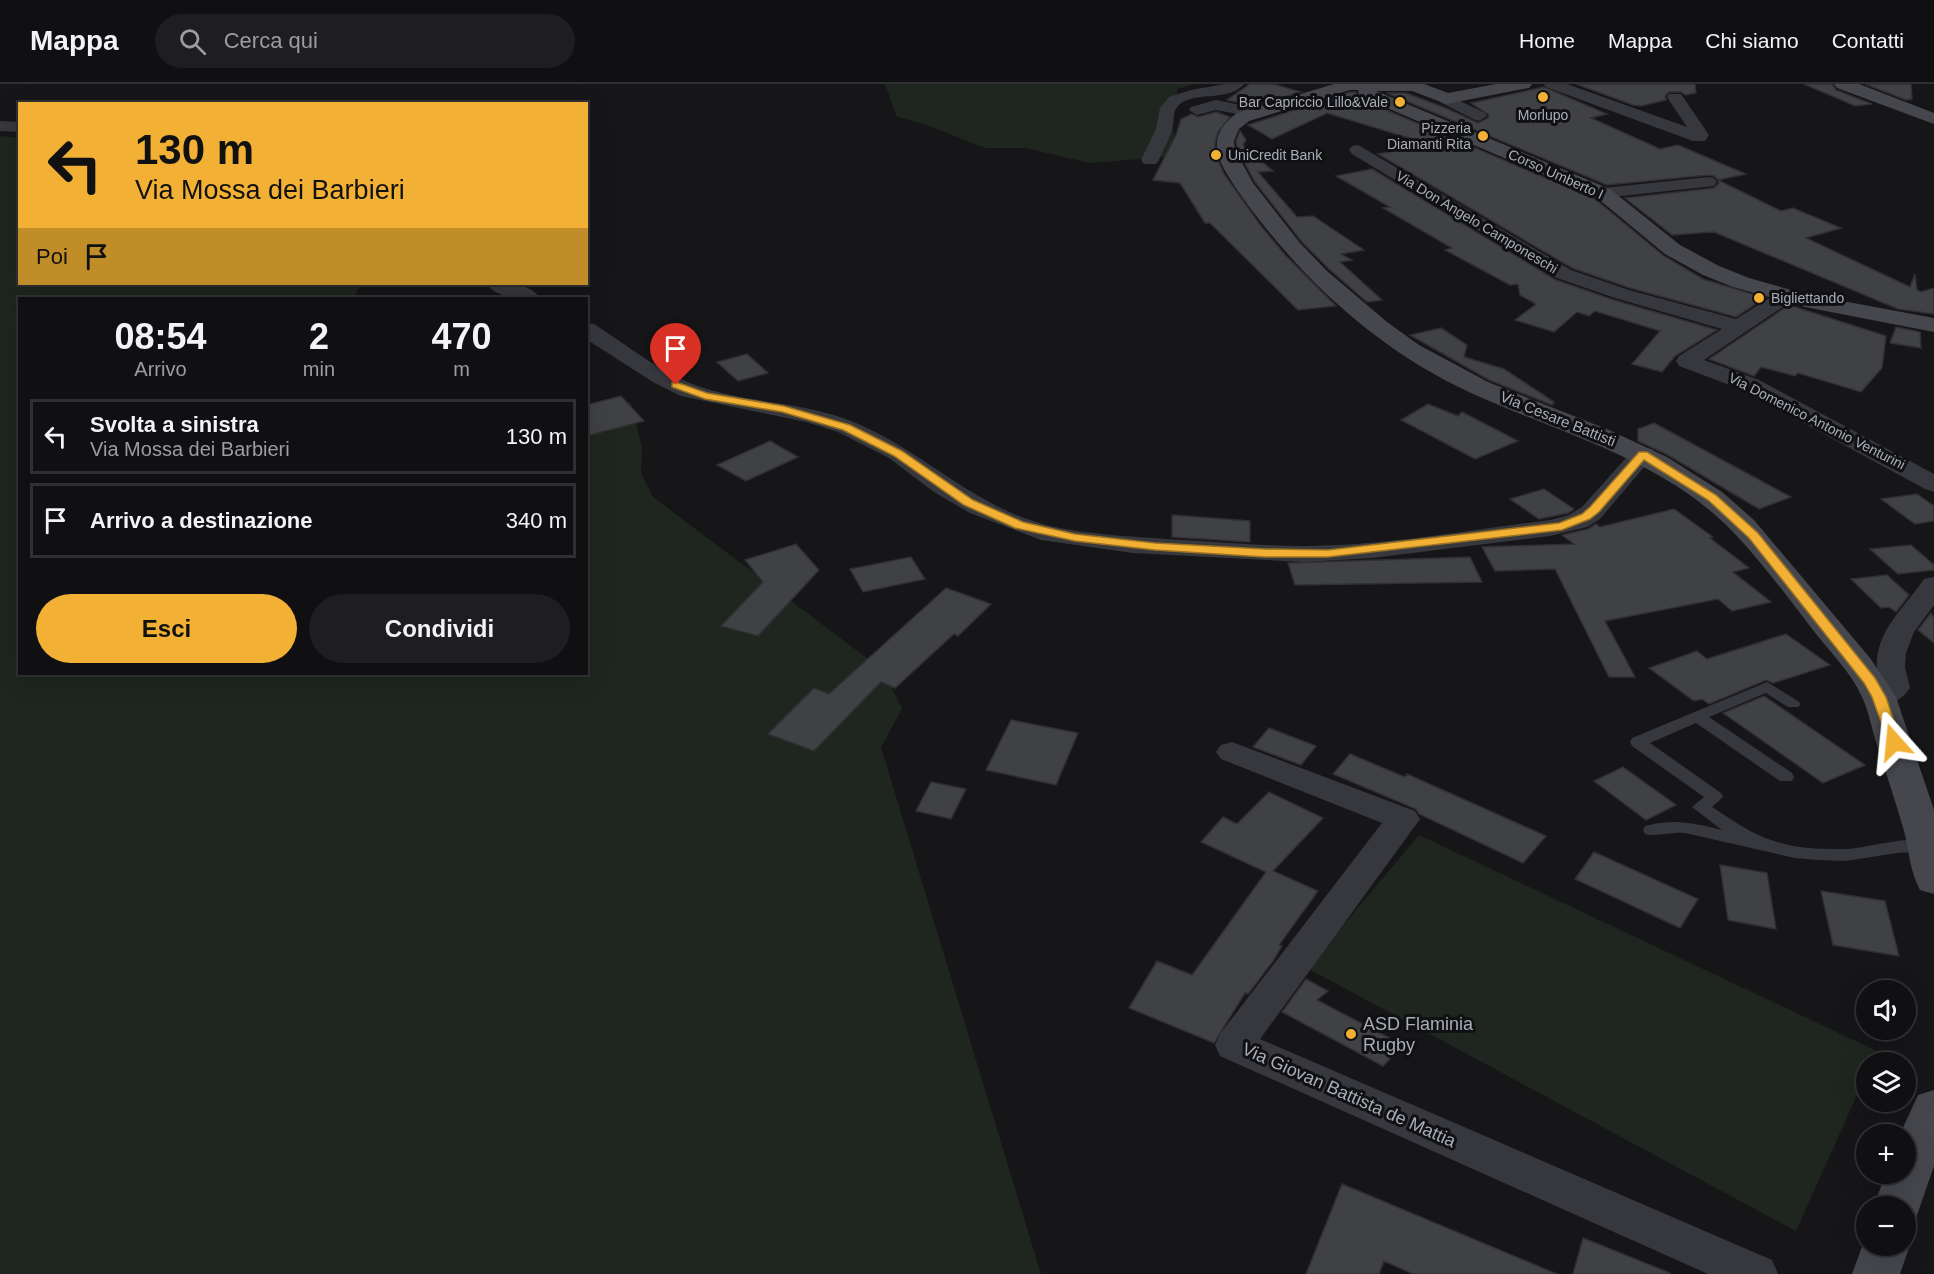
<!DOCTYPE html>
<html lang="it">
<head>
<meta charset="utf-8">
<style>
  body { margin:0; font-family:Arial,sans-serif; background:#1e1e20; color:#f1f3f6; height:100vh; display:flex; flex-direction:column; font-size:22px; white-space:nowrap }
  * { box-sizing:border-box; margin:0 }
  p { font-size:20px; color:#9c9d9f }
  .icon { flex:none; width:33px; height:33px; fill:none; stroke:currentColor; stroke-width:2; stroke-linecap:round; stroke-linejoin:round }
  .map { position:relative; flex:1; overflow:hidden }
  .details { position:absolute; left:18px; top:213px; width:570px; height:378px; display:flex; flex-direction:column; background:#101012; border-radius:0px; box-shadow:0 6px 24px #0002,0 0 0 2px #303032 }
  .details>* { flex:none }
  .guide { position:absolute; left:18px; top:18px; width:570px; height:183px; border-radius:0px; box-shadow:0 6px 24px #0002,0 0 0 2px #303032; background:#f2b134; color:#111; overflow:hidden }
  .controls { position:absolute; left:1856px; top:896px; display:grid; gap:12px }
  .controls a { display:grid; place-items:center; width:60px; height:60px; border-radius:50%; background:#101012; box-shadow:0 6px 24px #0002,0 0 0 2px #303032; font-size:30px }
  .pin { position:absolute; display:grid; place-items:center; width:51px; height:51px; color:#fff; margin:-62px -26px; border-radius:50% 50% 50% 0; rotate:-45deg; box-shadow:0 0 6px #0007 }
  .pin .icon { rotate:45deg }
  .me { position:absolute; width:66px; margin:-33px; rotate:342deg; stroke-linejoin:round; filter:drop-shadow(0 0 4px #0008) }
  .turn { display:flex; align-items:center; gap:21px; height:126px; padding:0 18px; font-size:27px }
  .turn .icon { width:78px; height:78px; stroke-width:2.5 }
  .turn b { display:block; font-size:42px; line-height:51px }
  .then { display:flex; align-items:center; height:57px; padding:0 18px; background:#0003; gap:12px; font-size:22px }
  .eta { display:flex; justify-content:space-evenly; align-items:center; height:102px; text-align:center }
  .eta b { font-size:36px; font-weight:700; line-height:42px }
  .action { display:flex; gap:12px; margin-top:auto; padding:12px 18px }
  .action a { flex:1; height:69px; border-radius:36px; background:#f2b134; color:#111; font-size:24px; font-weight:700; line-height:69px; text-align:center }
  .action a+a { background:#1e1e20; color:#f1f3f6 }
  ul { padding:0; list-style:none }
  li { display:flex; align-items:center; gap:18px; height:75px; margin:0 12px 9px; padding:0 6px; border:3px solid #303032; border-radius:0px }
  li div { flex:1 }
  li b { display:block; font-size:22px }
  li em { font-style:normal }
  header { display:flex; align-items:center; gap:36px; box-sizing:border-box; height:84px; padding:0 30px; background:#101012; border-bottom:2px solid #303032 }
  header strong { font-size:28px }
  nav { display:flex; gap:33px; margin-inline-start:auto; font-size:21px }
  .search { width:420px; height:54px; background:#1e1e20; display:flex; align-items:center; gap:15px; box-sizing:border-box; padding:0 21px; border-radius:33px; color:#9c9d9f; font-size:22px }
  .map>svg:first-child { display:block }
  .green { fill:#1e261f }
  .building { fill:#404145; stroke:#303034; stroke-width:1.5 }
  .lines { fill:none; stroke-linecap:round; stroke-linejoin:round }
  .lane { fill:#37383d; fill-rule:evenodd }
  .street { fill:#37383d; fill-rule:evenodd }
  .secondary { fill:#45474d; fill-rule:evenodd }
  .route { fill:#f2b134; stroke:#9d7322; stroke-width:1.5 }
  .poi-dot { fill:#f2b134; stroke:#111113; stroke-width:2 }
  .labels { text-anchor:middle; stroke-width:6; stroke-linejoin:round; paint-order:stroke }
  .far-poi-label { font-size:14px; fill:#a8adb8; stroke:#111113; text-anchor:end }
  .far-street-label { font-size:14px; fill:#a8adb8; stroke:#111113 }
  .street-label { font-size:15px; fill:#a8adb8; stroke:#111113 }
  .near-poi-label { font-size:18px; fill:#a8adb8; stroke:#111113; text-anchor:start }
  .near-street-label { font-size:18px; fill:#a8adb8; stroke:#111113 }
</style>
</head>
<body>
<header>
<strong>Mappa</strong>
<div class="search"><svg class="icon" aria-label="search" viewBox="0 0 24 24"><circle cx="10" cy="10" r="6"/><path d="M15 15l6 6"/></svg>Cerca qui</div>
<nav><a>Home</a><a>Mappa</a><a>Chi siamo</a><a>Contatti</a></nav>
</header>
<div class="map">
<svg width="1934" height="1190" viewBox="0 0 1934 1190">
  <rect width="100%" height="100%" fill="#161618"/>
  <!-- green -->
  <path class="green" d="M885 0H1195L1177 5 1178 17 1170 30 1178 72 1090 79 1025 64H985L924 40 897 33Z
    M0 52 19 54 20 200H361L353 214H20V590H586L587 326 631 318 642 364 641 389 653 413 884 587 902 625 881 663 1041 1190H0Z
    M1419 751 1877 967 1872 978H1866V991L1796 1147 1307 884Z"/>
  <!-- building -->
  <path class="building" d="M1250 0H1273L1301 8 1254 22 1227 16Z
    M1576 0H1695L1696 9 1685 11 1681 8H1669L1665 12 1666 16 1641 22 1633 21Z
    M1804 0H1832L1836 6 1872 20 1855 22Z
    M1865 0H1911L1912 15 1906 16Z
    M1544 3 1607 30 1591 34 1660 65 1678 61 1746 90 1718 96 1714 92 1708 91 1607 101 1387 9H1406L1448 25 1478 39 1488 34 1489 31 1471 19Z
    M1350 8H1356L1358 14 1595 115 1664 172 1703 195 1765 214 1736 233 1630 204 1572 184 1378 70 1432 61 1327 29 1272 55 1248 41Z
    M1216 28 1230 33 1218 48 1215 59V69L1224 90 1261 142 1286 172 1336 222 1298 226 1210 139H1205L1180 99 1153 96 1176 51 1181 35 1192 30 1198 33Z
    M1240 47 1246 56 1243 61 1273 87 1258 88 1297 133 1313 132 1364 166 1341 170 1352 176 1340 178 1382 216 1367 218 1329 185 1302 158 1255 98 1237 65 1236 57Z
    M1372 85 1556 196 1614 216 1717 246 1675 272 1662 288 1632 280 1660 247 1595 227 1589 232 1577 228 1554 248 1515 236 1536 220 1520 211 1518 200 1510 201 1445 166 1452 164 1383 124 1390 123 1336 92Z
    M1718 96 1781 127 1793 124 1841 144 1806 154 1910 203 1915 190 1917 206 1921 208 1934 204V230L1898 225 1714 148 1672 151 1625 114 1714 104 1719 99Z
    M1789 221 1886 252 1882 284 1861 308 1798 289 1795 292 1761 283 1754 292 1709 275Z
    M1896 243 1920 248 1921 264 1890 259Z
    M1441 244 1467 261 1464 273 1504 285 1554 318 1552 321 1489 296 1410 251Z
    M747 270 768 289 738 297 717 278Z
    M621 312 644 337 586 352V321Z
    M1428 320 1458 332 1462 328 1518 357 1475 375 1401 336Z
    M1654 339 1791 413 1759 425 1668 371 1638 357V345Z
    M770 357 798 373 746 397 717 381Z
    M1544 405 1574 425 1568 429 1539 435 1510 415Z
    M1917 410 1934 422V437L1915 440 1881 415Z
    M1674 425 1713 453 1710 454 1749 484 1733 488 1771 518 1732 527 1718 515 1605 537 1635 593H1609L1555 485 1495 487 1482 463 1574 460 1562 451 1588 445 1596 440 1600 443Z
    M1172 431 1250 437V458L1172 453Z
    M796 460 819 486 758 552 721 542 763 498 745 476Z
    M1911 461 1934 481V486L1898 490 1870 465Z
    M911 473 925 495 863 508 850 485Z
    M1470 473 1482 498 1295 501 1288 479Z
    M1887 491 1909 511 1896 528 1889 523 1881 524 1851 495Z
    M946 504 991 520 958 552 954 550 895 604 881 598 814 667 768 650 814 604 829 610Z
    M1931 529 1934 533V559L1918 546Z
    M1786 550 1830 581 1773 599 1766 596 1709 620 1702 615 1694 617 1649 584 1697 567 1707 575Z
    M1764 612 1865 681 1823 699 1723 629Z
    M1011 636 1078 649 1056 701 986 686Z
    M1269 644 1316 662 1301 681 1253 663Z
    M1350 670 1405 693 1407 690 1546 752 1523 779 1419 730 1416 725 1333 690Z
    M1623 683 1644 698 1676 721 1646 736 1594 697Z
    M931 698 966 705 951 735 916 727Z
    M1269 708 1323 734 1273 787 1318 807 1279 861 1282 862 1273 877 1248 910 1245 909 1214 959 1129 924 1157 877 1192 891 1266 788 1201 758 1223 733 1237 740Z
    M1594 768 1698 815 1680 844 1575 795Z
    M1720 781 1767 789 1776 845 1728 836Z
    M1821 807 1885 817 1899 872 1833 861Z
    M1306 895 1328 907 1317 916 1403 961 1383 982 1282 928Z
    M1342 1100 1557 1190H1413L1384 1177 1379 1190H1306Z
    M1583 1154 1670 1189V1190H1573Z"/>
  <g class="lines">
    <!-- lane -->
    <path class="lane" d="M1767 598 1798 617 1801 620 1798 623H1788L1766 609 1709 633 1792 689 1794 693 1792 697H1780L1696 639 1650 659 1721 709 1723 713 1712 723C1742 742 1757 755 1794 762 1810 765 1828 765 1844 765 1866 765 1916 748 1934 760L1933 767 1897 769 1846 777 1818 776 1795 774 1685 749C1673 748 1654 753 1645 750L1643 746 1645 742C1673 734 1695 739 1722 746L1692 723 1704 713 1632 662 1630 658 1632 654Z"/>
    <!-- street -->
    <path class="street" d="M1225 0H1244C1228 19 1192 6 1178 22 1173 27 1174 34 1173 41 1171 53 1163 65 1159 76L1156 80H1144L1141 76 1156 45 1160 24 1169 13 1191 6Z
      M1544 0H1567L1687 43 1667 13 1669 10H1681L1709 51 1705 57H1693L1546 3Z
      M1446 10 1485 29 1487 32 1479 37 1473 35 1440 18 1438 15Z
      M1216 16 1260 25 1262 28 1254 33 1216 26 1197 31 1189 26 1191 23Z
      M0 37 20 38V48L0 47Z
      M1358 61 1571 186 1629 206 1736 235 1779 208 1786 206 1793 208 1796 212 1793 216 1704 276 1759 296 1934 390V408L1925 405 1743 306 1679 282 1676 277 1679 272 1722 245 1615 214 1557 194 1352 70 1349 66 1352 62Z
      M1708 93 1714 94 1717 98 1714 102 1603 114 1597 113 1594 109 1597 105 1603 104Z
      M487 200C503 198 530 199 540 214 524 216 497 215 487 200Z
      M586 239 594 240C627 261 661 289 698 302 749 320 805 317 856 339 923 367 973 422 1046 441 1087 451 1140 453 1182 456 1222 458 1263 462 1303 462 1385 462 1469 446 1550 436L1569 431 1582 423 1634 365 1643 363 1652 365 1655 370 1600 435 1587 443 1550 452 1372 474 1304 478 1133 469 1041 456 970 429 934 408 889 374 838 348 806 338 681 312 653 298 586 255Z
      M1934 493V521L1914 548 1906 569 1905 583 1910 604C1901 618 1884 624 1868 620L1864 613 1868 606 1879 600C1868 553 1899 531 1924 495Z
      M1232 658 1415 727 1420 735 1260 955 1772 1176 1778 1190H1708L1220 972 1215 961 1220 950 1382 739 1221 675 1216 668 1221 661Z"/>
    <!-- secondary -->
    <path class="secondary" d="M1334 0H1424L1448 9 1496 0H1532L1529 4 1523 5 1446 20 1412 7H1376L1610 105 1680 161 1719 182 1749 194 1805 210 1934 234V248L1805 223 1733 203 1703 191 1665 170 1596 113 1359 12 1358 6H1350L1249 37 1239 45 1234 57 1235 66 1253 99 1300 159 1327 187 1387 238 1419 261 1488 298 1609 346 1667 373 1722 408 1754 436 1870 574 1896 613 1934 726V810L1920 806C1910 788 1909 766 1904 747 1896 718 1886 690 1877 661 1872 646 1869 628 1862 613 1852 590 1832 570 1816 550 1790 516 1764 481 1735 450 1664 375 1561 350 1471 309 1376 265 1300 194 1240 110 1220 80 1201 56 1237 29Z
      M1834 0H1859L1934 29V40L1837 4Z
      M1934 1006V1082L1915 1137 1905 1140V1122H1874L1886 1089H1905V1050H1900L1918 1011Z
      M1905 1150 1910 1161 1900 1190H1852L1866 1152V1161H1905Z"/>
  </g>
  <!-- route -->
  <path class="route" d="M676 298 707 309 784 322 850 341 902 367 973 416 1023 438 1075 450 1155 459 1264 465 1328 466 1559 439 1582 430 1590 423 1639 368H1647L1716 411 1758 449 1875 594 1886 613 1901 658 1894 663 1889 661 1872 613 1864 599 1749 454 1708 416 1644 376 1599 428 1590 435 1562 446 1328 473H1264L1155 466 1075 457 1015 444 964 421 894 372 843 346 782 328 705 315 672 303V299Z"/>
  <!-- markers -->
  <g class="poi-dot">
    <circle cx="1543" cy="13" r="6"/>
    <circle cx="1400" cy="18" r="6"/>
    <circle cx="1483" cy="52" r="6"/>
    <circle cx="1216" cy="71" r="6"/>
    <circle cx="1759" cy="214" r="6"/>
    <circle cx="1351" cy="950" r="6"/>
  </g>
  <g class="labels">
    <!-- far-poi labels -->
    <g class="far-poi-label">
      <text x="1388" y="23">Bar Capriccio Lillo&amp;Vale</text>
      <text x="1543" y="36" text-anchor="middle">Morlupo</text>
      <text x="1471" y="49">Pizzeria<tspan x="1471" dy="16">Diamanti Rita</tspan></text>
      <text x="1228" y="76" text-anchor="start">UniCredit Bank</text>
      <text x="1771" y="219" text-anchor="start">Bigliettando</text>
    </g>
    <!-- far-street labels -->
    <g class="far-street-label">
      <text transform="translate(1556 90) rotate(24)" y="5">Corso Umberto I</text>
      <text transform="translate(1477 138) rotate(31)" y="5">Via Don Angelo Camponeschi</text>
      <text transform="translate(1817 337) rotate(27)" y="5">Via Domenico Antonio Venturini</text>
    </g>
    <!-- street labels -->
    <g class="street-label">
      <text transform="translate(1558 335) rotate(22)" y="5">Via Cesare Battisti</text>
    </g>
    <!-- near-poi labels -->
    <g class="near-poi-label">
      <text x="1363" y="946">ASD Flaminia<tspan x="1363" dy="21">Rugby</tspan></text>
    </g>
    <!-- near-street labels -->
    <g class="near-street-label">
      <text transform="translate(1349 1011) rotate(24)" y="6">Via Giovan Battista de Mattia</text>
    </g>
  </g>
</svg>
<div class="controls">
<a><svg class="icon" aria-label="sound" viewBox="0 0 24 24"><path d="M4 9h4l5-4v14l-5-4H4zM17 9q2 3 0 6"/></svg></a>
<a><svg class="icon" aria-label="layers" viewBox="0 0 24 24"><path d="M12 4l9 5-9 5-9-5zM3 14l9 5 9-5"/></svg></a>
<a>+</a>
<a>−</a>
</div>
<div class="pin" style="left:676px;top:301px;background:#d93025"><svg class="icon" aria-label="arrive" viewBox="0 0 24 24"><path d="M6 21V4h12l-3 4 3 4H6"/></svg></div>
<svg class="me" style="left:1894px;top:658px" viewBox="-20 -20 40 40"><path d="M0-17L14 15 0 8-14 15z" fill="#f2b134" stroke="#fff" stroke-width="4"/></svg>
<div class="guide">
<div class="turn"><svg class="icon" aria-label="left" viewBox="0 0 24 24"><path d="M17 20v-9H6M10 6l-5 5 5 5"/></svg><div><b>130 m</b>Via Mossa dei Barbieri</div></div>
<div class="then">Poi<svg class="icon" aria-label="arrive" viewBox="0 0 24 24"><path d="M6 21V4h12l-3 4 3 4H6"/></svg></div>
</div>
<section class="details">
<div class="eta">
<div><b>08:54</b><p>Arrivo</p></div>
<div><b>2</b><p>min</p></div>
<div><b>470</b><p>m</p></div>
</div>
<ul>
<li><svg class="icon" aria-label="left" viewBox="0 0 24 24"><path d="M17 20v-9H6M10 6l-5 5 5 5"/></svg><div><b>Svolta a sinistra</b><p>Via Mossa dei Barbieri</p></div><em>130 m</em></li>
<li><svg class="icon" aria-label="arrive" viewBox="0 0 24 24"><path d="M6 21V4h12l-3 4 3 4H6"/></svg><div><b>Arrivo a destinazione</b></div><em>340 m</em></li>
</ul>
<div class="action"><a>Esci</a><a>Condividi</a></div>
</section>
</div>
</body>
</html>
